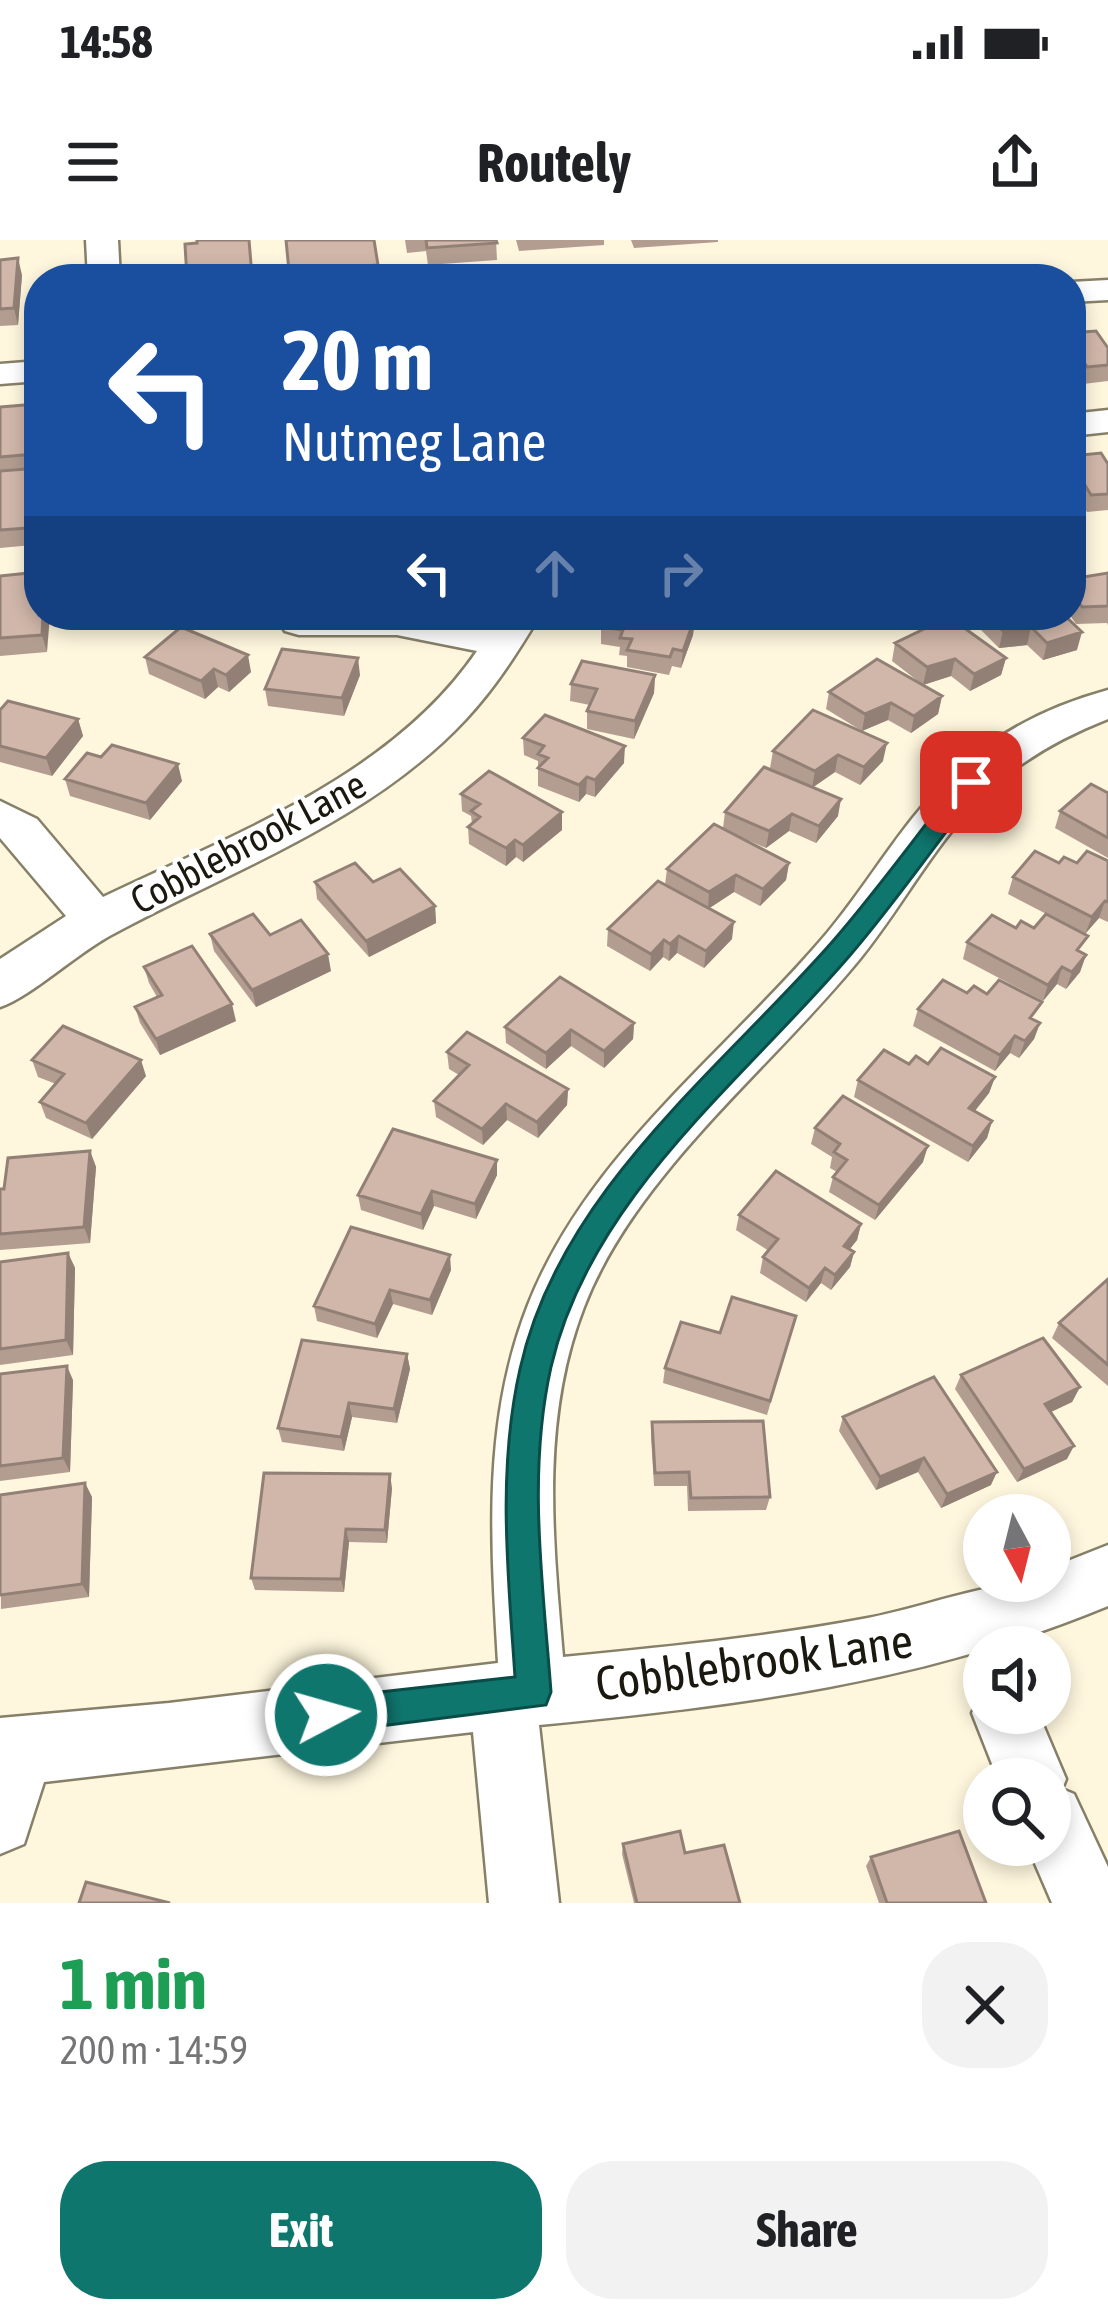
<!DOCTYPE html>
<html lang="en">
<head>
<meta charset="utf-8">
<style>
  body { margin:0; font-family:"Asap Condensed",sans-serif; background:#f2f2f2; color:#202124; height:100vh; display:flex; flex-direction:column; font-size:45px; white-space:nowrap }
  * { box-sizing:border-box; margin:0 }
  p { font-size:39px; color:#757577 }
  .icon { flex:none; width:66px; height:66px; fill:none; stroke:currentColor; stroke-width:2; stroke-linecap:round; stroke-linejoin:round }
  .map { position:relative; height:1663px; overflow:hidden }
  .details { display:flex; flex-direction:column; background:#fff; flex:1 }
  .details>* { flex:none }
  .hud { position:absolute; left:24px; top:24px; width:1062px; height:366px; border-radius:48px; box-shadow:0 6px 18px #0003; background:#1a4fa0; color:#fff; overflow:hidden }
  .needle { width:78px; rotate:173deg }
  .fabs { position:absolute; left:963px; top:1254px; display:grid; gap:24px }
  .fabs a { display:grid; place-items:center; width:108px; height:108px; border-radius:50%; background:#fff; box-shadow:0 6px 18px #0003; font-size:60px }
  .pin { position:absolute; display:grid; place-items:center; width:102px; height:102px; color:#fff; margin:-51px; border-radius:24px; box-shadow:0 6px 18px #0006 }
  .me { position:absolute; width:132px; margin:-66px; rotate:84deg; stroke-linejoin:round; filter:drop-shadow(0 0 9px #0008) }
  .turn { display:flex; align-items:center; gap:42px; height:252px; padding:0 60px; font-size:54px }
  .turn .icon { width:156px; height:156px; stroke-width:2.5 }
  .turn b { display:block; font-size:84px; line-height:102px }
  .lanes { display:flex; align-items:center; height:114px; padding:0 60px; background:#0003; justify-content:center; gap:60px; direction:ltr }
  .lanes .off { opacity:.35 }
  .round { display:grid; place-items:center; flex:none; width:126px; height:126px; border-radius:48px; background:#f2f2f2 }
  .overview { display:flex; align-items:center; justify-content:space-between; height:204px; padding:0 60px }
  h1 { font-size:72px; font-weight:700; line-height:90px; color:#1e9e55 }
  .primary-button { display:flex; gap:24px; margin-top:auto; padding:24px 60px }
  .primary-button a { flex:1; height:138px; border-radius:48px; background:#0f766e; color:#fff; font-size:48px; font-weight:700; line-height:138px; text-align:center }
  .primary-button a+a { background:#f2f2f2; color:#202124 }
  .status { display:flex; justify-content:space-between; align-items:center; height:84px; padding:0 60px; background:#fff; direction:ltr }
  .status svg { height:33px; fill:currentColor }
  header { display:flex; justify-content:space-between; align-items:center; height:156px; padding:0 60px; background:#fff; font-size:54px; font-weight:700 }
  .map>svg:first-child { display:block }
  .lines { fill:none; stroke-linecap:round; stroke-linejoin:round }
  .street-casing { stroke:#878069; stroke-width:5 }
  .street { fill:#fff; fill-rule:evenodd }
  .wall { fill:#b39d91 }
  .shaded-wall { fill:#928076 }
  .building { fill:#d0b7a9; stroke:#928076; stroke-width:3 }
  .route { fill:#0f766e; stroke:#0a4d48; stroke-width:3 }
  .labels { text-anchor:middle; stroke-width:9; stroke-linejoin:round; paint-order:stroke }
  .street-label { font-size:39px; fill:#1a180f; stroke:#fff }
  .near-street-label { font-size:48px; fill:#1a180f; stroke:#fff }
</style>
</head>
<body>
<div class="status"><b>14:58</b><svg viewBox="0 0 49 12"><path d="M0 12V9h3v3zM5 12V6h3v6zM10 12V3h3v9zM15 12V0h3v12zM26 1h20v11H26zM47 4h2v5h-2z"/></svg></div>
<header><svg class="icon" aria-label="menu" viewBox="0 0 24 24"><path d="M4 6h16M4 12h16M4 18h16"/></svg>Routely<svg class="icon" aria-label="share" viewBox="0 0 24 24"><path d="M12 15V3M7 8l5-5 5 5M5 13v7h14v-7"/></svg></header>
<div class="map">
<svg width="1108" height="1663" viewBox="0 0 1108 1663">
  <rect width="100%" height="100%" fill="#fef6dd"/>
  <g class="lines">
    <!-- street casing -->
    <g class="street-casing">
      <path id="street" d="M86 0H118L120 39H88Z
        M1108 40V60L1071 62V42Z
        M39 121V141L0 144V124Z
        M1108 170V192L1071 196V174Z
        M283 375H426L492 388 500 375H540C518 412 495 448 466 479 371 581 234 629 115 693 79 711 31 757 0 767V719L66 676 0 598V561L37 579 103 657C234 594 392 536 477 411L397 395H299L285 391 279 382Z
        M1108 450V479C1065 496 1026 517 992 548 937 597 905 664 859 720 770 829 635 935 584 1067 540 1180 553 1299 563 1417 665 1407 767 1397 868 1378 929 1366 988 1341 1050 1341V1328L1108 1305V1366C922 1443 743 1465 539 1485L559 1663H489L473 1492 44 1542 24 1604 0 1614V1478L169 1463 498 1423C491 1301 482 1182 528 1065 587 914 726 813 827 693 872 639 905 577 957 530 999 491 1053 465 1108 450Z
        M984 1449V1473H1038L1066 1539 1062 1549 1074 1554 1108 1627V1663H1052L1027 1605H1050V1539H998L972 1473Z"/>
    </g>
    <!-- street -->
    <use href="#street" class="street"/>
  </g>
  <!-- wall -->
  <path class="wall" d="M286 0 378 25 379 39H290Z
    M405 0H496L497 20 428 25 426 11 407 13Z
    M516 0H604V5L519 11Z
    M631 0H718V2L634 8Z
    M0 20 22 35 18 85 0 86Z
    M1071 93 1108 108V141L1083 144 1073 128H1071Z
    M0 167H39V296H33V305L0 308Z
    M1071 216 1108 224V270L1087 272 1071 247Z
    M39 332 47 412 0 416V336Z
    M1108 333V385L1107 383 1076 384 1070 375 1071 339Z
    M190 375H220L208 384Z
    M606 375H691L695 377 693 395 681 428 672 426 669 435 627 427V416L619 415 620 407 601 404V387Z
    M974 375H1064L1077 410 1043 420 1027 405 999 408 972 381Z
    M895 403 1006 418 1001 435 970 451 951 436 923 445 892 421Z
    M145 417 251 432 229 452 218 447 205 459 149 434Z
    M360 435 344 476 268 466 265 449Z
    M655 435 654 453 634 499 587 489V471L590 465 570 461 571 444Z
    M829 452 942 456 938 474 911 493 888 480 862 491 826 469Z
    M0 470 78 479 83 496 52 536 0 522Z
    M813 470 883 521 860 545 835 532 813 547 838 576 816 603 789 591 766 608 736 595 789 623 786 640 760 666 734 652 708 669 732 699 704 728 677 713 669 721 663 717 650 731 607 706 608 689 665 645 667 629 723 588 725 572 796 540 770 528 773 511Z
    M523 498 624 523 595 557 586 554 579 562 538 546V521L524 515Z
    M65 539 182 541 150 580 70 556Z
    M1108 553V618L1055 588 1060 571Z
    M461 554 562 572V590L523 622 516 617 506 626 469 604 468 587 472 584 471 576 462 571Z
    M1108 621V682L1099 678 1085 694 1008 654 1013 637 1059 623Z
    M315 642H373L435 666 436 683 369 717 317 659Z
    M1016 688 1086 715 1080 732 1066 749 1057 744 1043 761 963 719 967 702Z
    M210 694 331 731 256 767 214 711Z
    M144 727 236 781 160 815 140 783 135 767 157 757 149 743Z
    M967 753 1040 783 1034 799 1019 818 1010 813 995 831 913 786 918 769Z
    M634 783 633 799 604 828 571 806 546 829 506 803 505 787Z
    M447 812 568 849 567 865 538 898 507 880 483 905 436 877 434 861 459 835 449 829Z
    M32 820 146 836 92 899 46 878 40 862 56 844 38 837Z
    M909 824H928L995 837 989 853 975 871 992 881 987 898 968 922 854 857 858 840Z
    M815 888 923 922 875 980 829 952 833 937 837 932 830 928 832 917 811 904Z
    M90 911 96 927 90 1003 0 1010V949Z
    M497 920V935L476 979 434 966 423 990 361 970 358 955Z
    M739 975 861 984 857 1000 850 1009 854 1012 850 1027 831 1050 821 1043 806 1062 760 1033 763 1017 769 1011 736 990Z
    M68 1013 75 1028 73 1115 0 1125V1022Z
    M451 1030 432 1075 393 1064 377 1098 317 1081 314 1066Z
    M1108 1039V1146L1052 1098 1059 1083Z
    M796 1076 767 1175 663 1143 665 1128 720 1093Z
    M407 1114 410 1129 397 1183 352 1177 344 1211 282 1202 278 1188Z
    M0 1134 73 1140 70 1232 0 1241Z
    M961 1135 1080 1147 1072 1162 1051 1172 1067 1219 1017 1242 955 1149Z
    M843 1177 991 1245 941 1268 918 1232 876 1250 839 1191Z
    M652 1182 770 1257 766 1270 688 1271 687 1246H654L651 1196Z
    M85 1243 92 1257 89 1357 1 1369 0 1255Z
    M392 1248 387 1303 349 1302 344 1352 255 1350 251 1338Z
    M623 1604 685 1613 740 1663H634L622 1614Z
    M871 1617 986 1663H879L866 1626Z"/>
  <!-- shaded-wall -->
  <path class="shaded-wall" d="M18 18 22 35 18 85 14 68Z
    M39 167V227L35 214Z
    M28 279 33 296V305L28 288Z
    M43 375H50L47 412 42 395Z
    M206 375H220L208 384Z
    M695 377 693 395 681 428 683 411Z
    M1031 387 1027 405 999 408 1003 391Z
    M1082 392 1077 410 1043 420 1047 403Z
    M248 415 251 432 229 452 226 435Z
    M358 418 360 435 344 476 342 458Z
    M1006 418 1001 435 970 451 974 434Z
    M955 419 951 436 923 445 927 427Z
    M214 429 218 447 205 459 201 441Z
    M655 435 654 453 634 499 635 481Z
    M942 456 938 474 911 493 914 476Z
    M891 463 888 480 862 491 865 474Z
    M78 479 83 496 52 536 46 518Z
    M887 503 883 521 860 545 864 527Z
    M625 506 624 523 595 557V540Z
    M838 515 835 532 812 548 815 531Z
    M178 524 182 541 150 580 146 563Z
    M587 537 586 554 579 562V545Z
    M841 559 838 576 816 603 819 586Z
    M562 572V590L523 622V605Z
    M792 574 789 591 766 608 769 591Z
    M515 600 516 617 506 626V608Z
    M789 623 786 640 760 666 763 649Z
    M736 635 734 652 708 669 709 652Z
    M1105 661 1099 678 1085 694 1092 677Z
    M435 666 436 683 369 717 366 701Z
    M734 682 732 699 704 728 706 711Z
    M679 696 677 713 669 721 670 704Z
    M664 700 663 717 650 731 651 714Z
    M328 714 331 731 256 767 252 750Z
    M1086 715 1080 732 1066 749 1072 732Z
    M1062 727 1057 744 1043 761 1048 745Z
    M232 764 236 781 160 815 156 799Z
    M634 783 633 799 604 828V811Z
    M1040 783 1034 799 1019 818 1025 801Z
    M571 790V806L546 829V813Z
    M1015 796 1010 813 995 831 1000 815Z
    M141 820 146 836 92 899 86 883Z
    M995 837 989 853 964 884 969 868Z
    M568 849 567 865 538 898 537 882Z
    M506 864 507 880 483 905 482 889Z
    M992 881 987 898 968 922 973 906Z
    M928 906 923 922 875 980 879 965Z
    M90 911 96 927 90 1003 84 987Z
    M497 920V935L476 979 475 964Z
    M432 951 434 966 423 990 421 974Z
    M861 984 857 1000 840 1021 844 1006Z
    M854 1012 850 1027 831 1050 835 1035Z
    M68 1013 75 1028 73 1115 66 1100Z
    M450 1015 451 1030 432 1075 430 1060Z
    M825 1028 821 1043 806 1062 809 1048Z
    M390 1050 393 1064 377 1098 375 1084Z
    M407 1114 410 1129 397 1183 394 1169Z
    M67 1126 73 1140 70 1232 63 1218Z
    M1080 1147 1072 1162 1038 1178 1045 1164Z
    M349 1163 352 1177 344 1211 341 1197Z
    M1074 1206 1067 1219 1017 1242 1024 1229Z
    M924 1218 918 1232 876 1250 880 1237Z
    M997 1232 991 1245 941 1268 947 1254Z
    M390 1234 392 1248 387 1303 385 1290Z
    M85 1243 92 1257 89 1357 82 1344Z
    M346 1289 349 1302 344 1352 341 1339Z"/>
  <!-- building -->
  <path class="building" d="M197 0H249L252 36 187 39 185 4 197 3Z
    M286 0H374L378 25 289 31Z
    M426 0H496L497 3 427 8Z
    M18 18 14 68 0 69V20Z
    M1096 91 1108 108V125L1087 127 1077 111 1071 112V93Z
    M38 164 35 214 0 217V167Z
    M1101 213 1108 224V254L1091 255 1071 222V216Z
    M39 228V278L28 279V288L0 290V231Z
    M39 332V375H43L42 395 0 398V336Z
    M1108 333V366L1082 367 1071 352V339Z
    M606 375H680L695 377 683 411 673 409 670 417 627 410 632 399 620 398 623 390 601 387Z
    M987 375H1064L1082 392 1047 403 1031 387 1003 391Z
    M949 377 1006 418 974 434 955 419 927 427 895 403Z
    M181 387 248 415 226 435 214 429 201 441 145 417Z
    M282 409 358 418 342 458 265 449Z
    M877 419 942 456 914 476 891 463 865 474 829 452Z
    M582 421 655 435 635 481 587 471 597 449 571 444Z
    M8 461 78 479 46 518 0 506V470Z
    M813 470 887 503 864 527 838 515 815 531 773 511Z
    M545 475 625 506 595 540 587 537 579 545 538 528 548 518 538 514 544 506 523 498Z
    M112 505 178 524 146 563 65 539 87 513 101 517Z
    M764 527 841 559 819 586 792 574 769 591 725 572Z
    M489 531 562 572 523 605 515 600 506 608 468 587 480 577 471 571 480 564 461 554Z
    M1091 544 1108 553V598L1060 571Z
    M714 584 789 623 763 649 736 635 709 652 667 629Z
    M1035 611 1059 623 1064 617 1077 623 1087 611 1108 621V662L1105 661 1092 677 1013 637Z
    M355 623 373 642 400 629 435 666 366 701 315 642Z
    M658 641 734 682 706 711 679 696 670 704 664 700 651 714 608 689Z
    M253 674 270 695 301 680 328 714 252 750 210 694Z
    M1046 674 1088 696 1077 710 1086 715 1072 732 1062 727 1048 745 967 702 992 675 1016 688 1021 681 1034 688Z
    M192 706 232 764 156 799 135 767 162 755 144 727Z
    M560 737 634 783 604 811 571 790 546 813 505 787Z
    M943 740 967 753 974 746 987 754 999 740 1042 762 1030 778 1040 783 1025 801 1015 796 1000 815 918 769Z
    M63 786 141 820 86 883 40 862 64 834 32 820Z
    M467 792 568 849 537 882 506 864 482 889 434 861 469 825 447 812Z
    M941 808 995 837 969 868 992 881 973 906 858 840 884 810 909 824 916 816 928 824Z
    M843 856 928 906 879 965 833 937 847 920 834 912 840 904 815 888Z
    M393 889 497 920 475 964 432 951 421 974 358 955Z
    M90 911 84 987 0 994V949H4L8 918Z
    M776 931 861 984 844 1006 854 1012 835 1035 825 1028 809 1048 763 1017 778 999 739 975Z
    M351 987 450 1015 430 1060 390 1050 375 1084 314 1066Z
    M68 1013 66 1100 0 1109V1022Z
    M1108 1039V1125L1059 1083Z
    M732 1057 796 1076 770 1161 665 1128 681 1082 720 1093Z
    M1043 1098 1080 1147 1045 1164 1074 1206 1024 1229 961 1135Z
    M302 1100 407 1114 394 1169 349 1163 341 1197 278 1188Z
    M67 1126 63 1218 0 1226V1134Z
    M934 1137 997 1232 947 1254 924 1218 880 1237 843 1177Z
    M763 1181 770 1257 691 1258 689 1232 655 1233 652 1182Z
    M264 1233 390 1234 385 1290 346 1289 341 1339 251 1338Z
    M85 1243 82 1344 0 1355V1255Z
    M680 1591 685 1613 724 1605 740 1663H637L623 1604Z
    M959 1591 986 1663H887L871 1617Z
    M86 1642 170 1663H79Z"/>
  <!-- route -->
  <path class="route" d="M971 534 979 536V548C937 603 897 660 852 713 744 840 590 957 551 1127 527 1234 543 1344 551 1452L546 1465 326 1493 313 1488 308 1475 313 1463 326 1458 515 1437C508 1333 497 1231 520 1129 559 952 719 831 833 701 879 648 920 591 963 536Z"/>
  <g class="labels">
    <!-- street labels -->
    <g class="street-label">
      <text transform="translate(248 602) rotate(-28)" y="14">Cobblebrook Lane</text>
    </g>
    <!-- near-street labels -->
    <g class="near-street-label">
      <text transform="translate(754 1422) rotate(-8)" y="17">Cobblebrook Lane</text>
    </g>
  </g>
</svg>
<div class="fabs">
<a><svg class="needle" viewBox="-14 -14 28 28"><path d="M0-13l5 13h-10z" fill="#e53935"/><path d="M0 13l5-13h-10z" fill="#757577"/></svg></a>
<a><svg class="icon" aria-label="sound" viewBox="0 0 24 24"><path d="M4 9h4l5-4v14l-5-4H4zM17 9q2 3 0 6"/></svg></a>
<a><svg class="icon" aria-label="search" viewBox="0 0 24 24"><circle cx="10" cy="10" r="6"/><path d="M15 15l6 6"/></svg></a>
</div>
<div class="pin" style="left:971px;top:542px;background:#d93025"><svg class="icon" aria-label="arrive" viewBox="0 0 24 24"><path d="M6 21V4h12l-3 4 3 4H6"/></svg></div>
<svg class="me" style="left:326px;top:1475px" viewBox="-20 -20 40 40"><circle r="17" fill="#0f766e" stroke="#fff" stroke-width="3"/><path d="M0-11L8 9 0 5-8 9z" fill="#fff"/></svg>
<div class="hud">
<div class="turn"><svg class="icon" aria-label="left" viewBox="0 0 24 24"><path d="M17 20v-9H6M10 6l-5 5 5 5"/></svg><div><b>20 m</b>Nutmeg Lane</div></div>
<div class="lanes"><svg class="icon" aria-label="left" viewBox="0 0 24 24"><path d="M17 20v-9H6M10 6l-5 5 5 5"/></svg><svg class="icon off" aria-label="ahead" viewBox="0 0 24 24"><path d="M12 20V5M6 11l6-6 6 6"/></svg><svg class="icon off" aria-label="right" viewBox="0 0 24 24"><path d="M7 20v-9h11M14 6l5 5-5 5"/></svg></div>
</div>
</div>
<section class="details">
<div class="overview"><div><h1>1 min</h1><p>200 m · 14:59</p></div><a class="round"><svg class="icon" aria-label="close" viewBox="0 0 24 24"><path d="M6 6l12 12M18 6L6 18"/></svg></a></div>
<div class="primary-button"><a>Exit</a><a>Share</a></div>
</section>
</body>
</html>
